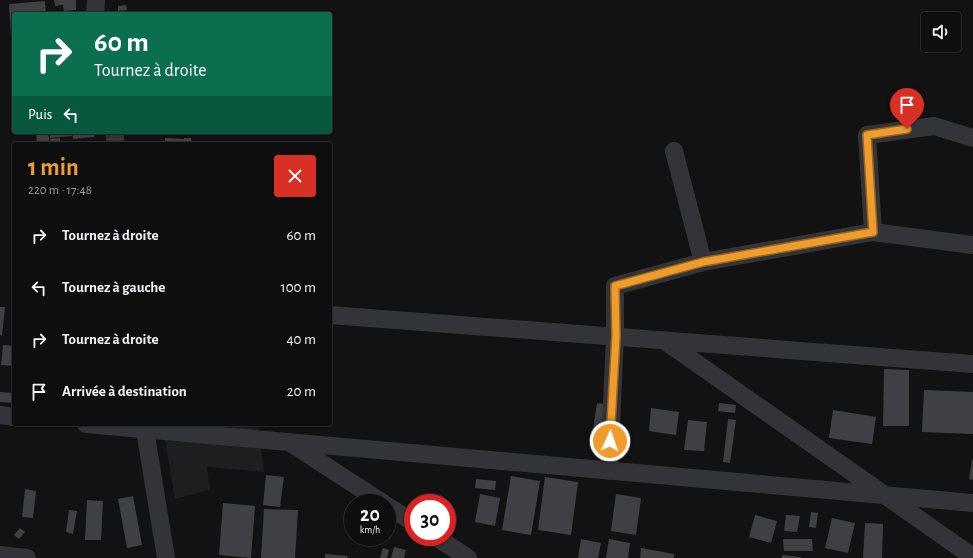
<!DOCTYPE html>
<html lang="fr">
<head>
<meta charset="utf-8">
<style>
  body { margin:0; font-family:"Alegreya Sans",sans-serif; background:#171717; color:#f1f3f6; height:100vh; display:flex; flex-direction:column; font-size:15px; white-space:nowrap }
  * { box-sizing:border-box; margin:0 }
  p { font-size:13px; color:#9b9c9e }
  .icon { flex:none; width:22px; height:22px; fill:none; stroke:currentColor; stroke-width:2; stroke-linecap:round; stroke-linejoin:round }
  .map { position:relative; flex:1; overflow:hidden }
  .side { position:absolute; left:12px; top:142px; width:320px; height:284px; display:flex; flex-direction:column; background:#0e0e0e; border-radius:4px; box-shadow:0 1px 3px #0004,0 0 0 1px #2e2e2e }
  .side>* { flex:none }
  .top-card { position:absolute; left:12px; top:12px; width:320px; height:122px; border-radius:4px; box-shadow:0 1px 3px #0004,0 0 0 1px #2e2e2e; background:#0b6e4f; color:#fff; overflow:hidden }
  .buttons { position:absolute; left:921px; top:12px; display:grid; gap:8px }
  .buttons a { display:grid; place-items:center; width:40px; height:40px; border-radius:4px; background:#0e0e0e; box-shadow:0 1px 3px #0004,0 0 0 1px #2e2e2e; font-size:20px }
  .speed { position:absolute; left:344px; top:494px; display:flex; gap:8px; font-size:20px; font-weight:700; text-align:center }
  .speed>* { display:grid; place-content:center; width:52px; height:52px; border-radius:50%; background:#0e0e0e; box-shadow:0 1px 3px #0004,0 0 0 1px #2e2e2e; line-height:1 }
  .speed small { font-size:10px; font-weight:400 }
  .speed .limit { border:6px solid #d22; background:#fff; color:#111 }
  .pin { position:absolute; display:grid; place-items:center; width:34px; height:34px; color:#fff; margin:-41px -17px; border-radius:50% 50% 50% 0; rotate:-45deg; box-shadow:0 0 4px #0007 }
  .pin .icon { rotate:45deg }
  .me { position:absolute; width:44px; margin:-22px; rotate:3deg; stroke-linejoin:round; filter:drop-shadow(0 0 3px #0008) }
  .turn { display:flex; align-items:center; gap:14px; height:84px; padding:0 16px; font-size:18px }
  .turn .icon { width:52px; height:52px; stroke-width:2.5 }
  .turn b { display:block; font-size:28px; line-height:34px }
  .then { display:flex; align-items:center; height:38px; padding:0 16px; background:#0003; gap:8px; font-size:15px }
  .round { display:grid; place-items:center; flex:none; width:42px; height:42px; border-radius:4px; background:#171717 }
  .head { display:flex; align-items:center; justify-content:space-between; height:68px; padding:0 16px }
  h1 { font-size:24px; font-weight:700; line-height:30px; color:#ee9c2e }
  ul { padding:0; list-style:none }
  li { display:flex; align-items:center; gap:12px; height:52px; padding:0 16px }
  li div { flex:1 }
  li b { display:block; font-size:15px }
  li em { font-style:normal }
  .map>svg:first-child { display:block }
  .built { fill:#1e1e20 }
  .building { fill:#3e4043 }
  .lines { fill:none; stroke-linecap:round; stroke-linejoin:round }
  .minor { stroke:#333438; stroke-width:18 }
  .route-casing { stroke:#9b651e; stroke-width:10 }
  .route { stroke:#ee9c2e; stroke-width:7 }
</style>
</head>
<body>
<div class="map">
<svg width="973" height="558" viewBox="0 0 973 558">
  <rect width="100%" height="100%" fill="#121213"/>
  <!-- built -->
  <path class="built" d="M166 424H258L264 472 207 467 210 490 175 499 165 441Z"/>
  <!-- building -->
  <path class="building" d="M54 0H76V10L64 11 63 5 55 6Z
    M45 1 46 14H14V52H12L9 4Z
    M126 5 127 10 118 11V6Z
    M77 12V14H62V13Z
    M36 132H48L50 144H37Z
    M50 132H71L72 136 50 138Z
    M72 132H94V137L73 139Z
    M60 138V144H51L50 139Z
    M165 138 184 139V138H191V144H165Z
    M0 307H5L2 336 0 335Z
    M3 345 14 346V366L1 365Z
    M884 369 909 370V426H883Z
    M924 390 973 392V434L922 432Z
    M0 392 14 393V403L0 402Z
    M597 403 609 405 604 439 592 437Z
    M719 403 736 405 735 413 718 411Z
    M651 408 679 412 676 435 649 431Z
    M833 410 876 417 872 444 829 438Z
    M728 419 736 420 730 463 723 462Z
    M688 420 707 422 704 451 684 450Z
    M972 460H973V480L969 479Z
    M266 475 284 477 280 507 263 505Z
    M511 476 540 481 531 535 502 530Z
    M545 477 578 482 571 535 538 530Z
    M476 479 496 481 495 490 475 488Z
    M25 489 36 491 33 518 22 517Z
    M480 494 500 498 495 526 475 522Z
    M616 494 641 498 636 535 611 531Z
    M133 496 142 545 127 548 118 499Z
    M87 500 103 501 101 540H85Z
    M223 503 255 506 251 558 219 555Z
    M264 509 298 510 295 558H261Z
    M69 510 77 511 73 534 66 532Z
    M811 512 818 513 816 528 809 527Z
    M755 515 777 521 771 543 749 537Z
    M786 515 800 516 797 532 784 531Z
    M832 518 855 523 848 553 825 548Z
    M865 523 883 524 882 558H863Z
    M20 528 25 532 19 539 14 535Z
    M581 539 601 543 598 558H578Z
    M609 539 630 543 628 558H606Z
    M783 539H812L813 551H784Z
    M394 547 406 550 404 558H391Z
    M383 548 389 550 387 558H380Z
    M641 548 674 554V558H640Z
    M325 554 348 556 347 558H325Z
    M782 555 801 557V558H782Z"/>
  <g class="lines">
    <!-- minor -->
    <path class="minor" d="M95 14 96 0
      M114 132 116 144
      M674 151 703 262
      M873 232 867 135 934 126 973 138
      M330 315 973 364
      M665 341 973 557
      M0 415 14 417
      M86 424 973 503
      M146 424 145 430 166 558
      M292 444 383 503
      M609 471 615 336V286L703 262 873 232 973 245
      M387 506 413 522
      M436 537 468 558
      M0 555 27 558"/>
  </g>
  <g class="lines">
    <!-- route casing -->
    <g class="route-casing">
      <path id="route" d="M610 441 616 336 615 286 703 262 873 232 867 135 907 129"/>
    </g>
    <!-- route -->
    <use href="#route" class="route"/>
  </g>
</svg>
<div class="buttons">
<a><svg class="icon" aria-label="sound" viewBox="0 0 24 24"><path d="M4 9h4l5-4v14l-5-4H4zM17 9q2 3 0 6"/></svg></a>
</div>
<div class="speed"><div>20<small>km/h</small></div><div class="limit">30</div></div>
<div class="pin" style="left:907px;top:129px;background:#d93025"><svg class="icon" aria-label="arrive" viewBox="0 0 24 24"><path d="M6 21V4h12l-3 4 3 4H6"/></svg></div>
<svg class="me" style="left:610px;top:441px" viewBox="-20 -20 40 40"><circle r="17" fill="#ee9c2e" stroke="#fff" stroke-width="3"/><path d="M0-11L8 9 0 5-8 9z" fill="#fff"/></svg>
<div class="top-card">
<div class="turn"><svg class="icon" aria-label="right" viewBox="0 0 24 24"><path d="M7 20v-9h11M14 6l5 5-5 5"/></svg><div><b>60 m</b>Tournez à droite</div></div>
<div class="then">Puis<svg class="icon" aria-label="left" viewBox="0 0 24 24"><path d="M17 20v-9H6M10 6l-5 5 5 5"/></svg></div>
</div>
<section class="side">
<div class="head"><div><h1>1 min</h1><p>220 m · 17:48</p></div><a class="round" style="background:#d93025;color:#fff"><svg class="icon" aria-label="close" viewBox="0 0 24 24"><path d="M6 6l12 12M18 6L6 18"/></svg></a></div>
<ul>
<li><svg class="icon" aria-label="right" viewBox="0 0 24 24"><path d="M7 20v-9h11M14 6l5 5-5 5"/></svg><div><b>Tournez à droite</b></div><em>60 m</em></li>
<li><svg class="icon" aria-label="left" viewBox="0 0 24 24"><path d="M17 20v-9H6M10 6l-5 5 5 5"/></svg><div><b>Tournez à gauche</b></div><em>100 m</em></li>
<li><svg class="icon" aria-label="right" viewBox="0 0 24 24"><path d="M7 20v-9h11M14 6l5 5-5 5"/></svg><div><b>Tournez à droite</b></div><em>40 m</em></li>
<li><svg class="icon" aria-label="arrive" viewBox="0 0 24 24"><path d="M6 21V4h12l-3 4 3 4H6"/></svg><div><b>Arrivée à destination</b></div><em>20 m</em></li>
</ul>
</section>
</div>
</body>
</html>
